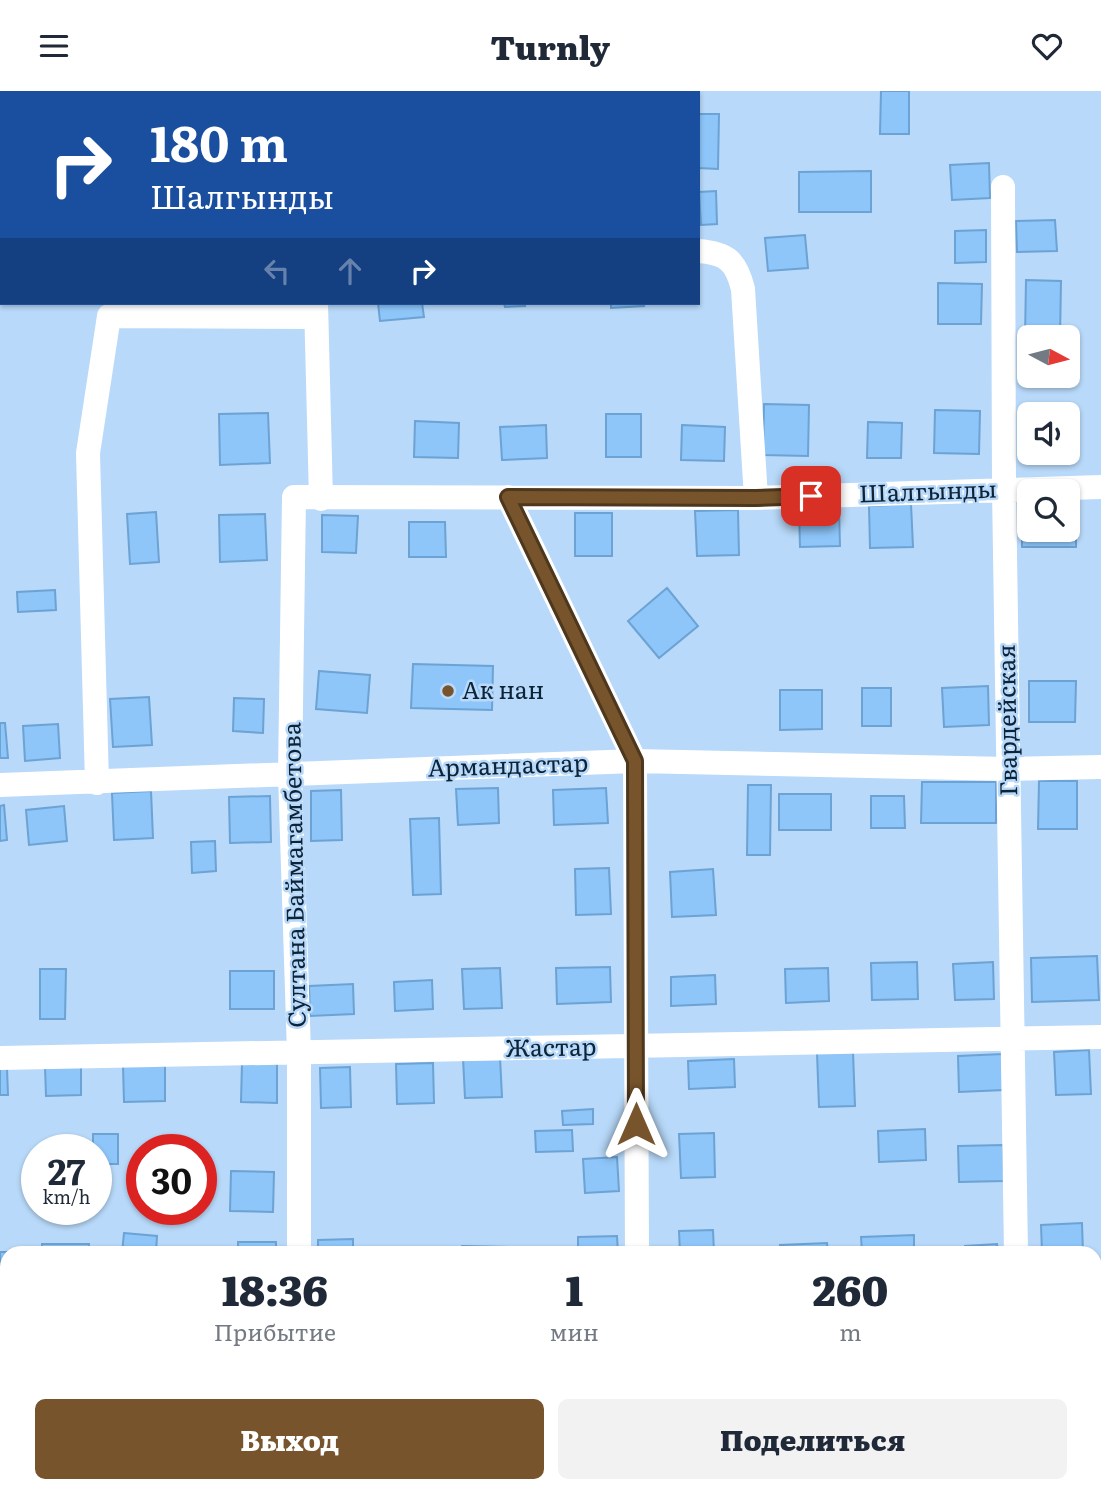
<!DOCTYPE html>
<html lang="ru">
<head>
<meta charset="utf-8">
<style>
  body { margin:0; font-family:Literata,serif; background:#f2f2f3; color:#1f2937; height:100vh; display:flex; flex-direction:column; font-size:26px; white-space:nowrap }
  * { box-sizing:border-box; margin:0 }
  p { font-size:23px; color:#747a83 }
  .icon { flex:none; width:38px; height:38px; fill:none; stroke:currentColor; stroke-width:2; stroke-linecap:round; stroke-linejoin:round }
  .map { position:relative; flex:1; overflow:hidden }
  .details { position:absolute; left:0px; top:1155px; width:1102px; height:247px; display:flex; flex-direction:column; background:#fff; border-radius:21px 21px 0 0; box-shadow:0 2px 5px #0004 }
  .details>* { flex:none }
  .banner { position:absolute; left:0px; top:0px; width:700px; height:214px; box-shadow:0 2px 5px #0004; background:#1a4fa0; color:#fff; overflow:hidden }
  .needle { width:46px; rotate:97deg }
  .tools { position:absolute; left:1017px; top:234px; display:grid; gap:14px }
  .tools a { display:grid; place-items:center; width:63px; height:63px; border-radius:10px; background:#fff; box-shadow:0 2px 5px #0004; font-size:35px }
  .speed { position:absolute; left:21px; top:1043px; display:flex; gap:14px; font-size:35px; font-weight:700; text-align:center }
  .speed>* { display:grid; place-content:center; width:91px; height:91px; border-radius:50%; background:#fff; box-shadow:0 2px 5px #0004; line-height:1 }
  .speed small { font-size:18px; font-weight:400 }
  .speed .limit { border:10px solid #d22; background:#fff; color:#111 }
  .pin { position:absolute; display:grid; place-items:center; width:60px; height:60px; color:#fff; margin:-30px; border-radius:14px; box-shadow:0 4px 10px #0006 }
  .me { position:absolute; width:77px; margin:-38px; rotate:0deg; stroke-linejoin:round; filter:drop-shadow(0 0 5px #0008) }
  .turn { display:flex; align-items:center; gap:24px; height:147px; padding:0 35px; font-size:32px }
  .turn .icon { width:91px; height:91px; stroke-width:2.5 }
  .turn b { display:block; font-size:49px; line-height:60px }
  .lanes { display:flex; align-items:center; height:66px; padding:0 35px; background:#0003; justify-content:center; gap:35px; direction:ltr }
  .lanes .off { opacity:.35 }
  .eta { display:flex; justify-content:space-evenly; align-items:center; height:119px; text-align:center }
  .eta b { font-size:42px; font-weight:800; line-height:49px }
  .primary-button { display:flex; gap:14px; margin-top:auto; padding:14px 35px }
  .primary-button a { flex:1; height:80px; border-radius:10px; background:#77542c; color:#fff; font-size:28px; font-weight:800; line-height:80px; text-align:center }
  .primary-button a+a { background:#f2f2f3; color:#1f2937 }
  header { display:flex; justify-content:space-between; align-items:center; height:91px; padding:0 35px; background:#fff; font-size:32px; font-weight:800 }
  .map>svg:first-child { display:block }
  .building { fill:#8ec6fa; stroke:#6ca2d4; stroke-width:2 }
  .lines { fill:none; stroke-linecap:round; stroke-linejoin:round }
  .street { stroke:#fff; stroke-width:24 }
  .secondary { stroke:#fff; stroke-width:35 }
  .route-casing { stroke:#4d371d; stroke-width:18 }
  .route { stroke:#77542c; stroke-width:12 }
  .poi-dot { fill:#77542c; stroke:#b8d9f9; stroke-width:2.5 }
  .labels { text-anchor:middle; stroke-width:5; stroke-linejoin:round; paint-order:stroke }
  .street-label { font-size:24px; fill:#0d2337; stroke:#b8d9f9 }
  .poi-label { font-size:24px; fill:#0d2337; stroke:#b8d9f9; text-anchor:start }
</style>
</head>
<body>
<header><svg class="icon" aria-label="menu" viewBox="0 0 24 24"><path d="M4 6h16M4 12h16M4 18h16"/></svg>Turnly<svg class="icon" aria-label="heart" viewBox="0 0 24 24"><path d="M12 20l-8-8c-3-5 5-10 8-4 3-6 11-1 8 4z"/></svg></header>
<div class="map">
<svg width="1101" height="1401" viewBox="0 0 1101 1401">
  <rect width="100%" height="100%" fill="#b8d9f9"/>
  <!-- building -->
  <path class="building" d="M88 0H117L119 2H90Z
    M881 0H909V43H880Z
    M698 23H719L718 78 698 77Z
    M989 72 990 107 952 109 950 74Z
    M871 80V121H799V81Z
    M716 100 717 133 701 134 699 101Z
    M1055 129 1057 160 1017 161 1016 130Z
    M986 139V171L955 172V140Z
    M805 144 808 177 768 180 765 147Z
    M1026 189 1061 190 1060 247H1025Z
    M938 192 982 193 981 233H938Z
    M378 212H422L424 226 380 230Z
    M504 212H524L525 215 505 216Z
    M611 212H643L644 215 611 217Z
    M764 313 809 314 808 365 763 364Z
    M935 319 980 320 979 363 934 362Z
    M268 322 270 372 220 374 219 323Z
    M1028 322H1065V324H1029V362H1064V365L1027 364Z
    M606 323H641V366H606Z
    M415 330 459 332 458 367 414 366Z
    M868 331 902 332 901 367H867Z
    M546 334 547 367 502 369 500 336Z
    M682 334 725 336 724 370 681 369Z
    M1022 411H1029V439H1068V411H1076V456H1022Z
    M911 413 913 456 870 457 869 415Z
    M839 418 840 455 800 456 799 419Z
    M738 419 739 464 697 465 695 420Z
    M156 421 159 471 130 473 127 423Z
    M575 422H612V465H575Z
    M265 423 267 469 220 471 219 424Z
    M322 424 358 425 356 462 322 461Z
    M409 431H445L446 466H409Z
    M667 497 698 535 659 567 628 530Z
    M55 499 56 519 18 521 17 501Z
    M413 573 493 575 492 619 411 617Z
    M319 580 370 584 367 622 316 618Z
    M1029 590H1076L1075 631H1029Z
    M988 595 989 634 944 636 942 597Z
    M862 597H891V635H862Z
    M780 599H822V638L780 639Z
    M149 606 152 654 113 656 110 608Z
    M234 607 264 608 263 642 233 640Z
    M0 632H5L8 667H0Z
    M58 633 60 667 25 670 23 635Z
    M1039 690H1077V738H1038Z
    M922 691H996V732H921Z
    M748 694H771L770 764H747Z
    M498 697 499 732 458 734 456 698Z
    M606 697 608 732 554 734 553 699Z
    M341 699 342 749 311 750V700Z
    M151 700 153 747 114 749 112 702Z
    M779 703H831V739H779Z
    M270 705 271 751 230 752 229 706Z
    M871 705H904L905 737H871Z
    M4 714 7 749 0 750V715Z
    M64 715 67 750 29 754 26 719Z
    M439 727 441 803 413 804 410 728Z
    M215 750 216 780 192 782 191 751Z
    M609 777 611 823 576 824 575 778Z
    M713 778 716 824 672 826 670 781Z
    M1097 865 1099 909 1032 911 1031 867Z
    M917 871 918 908 872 909 871 872Z
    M993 871 994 908 955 909 953 873Z
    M610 876 611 911 557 913 556 877Z
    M500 877 502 917 464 918 462 878Z
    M828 877 829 910 786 912 785 878Z
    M40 878H66L65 928H40Z
    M230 880H274V918H230Z
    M715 884 716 913 671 915V886Z
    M432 889 433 918 395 920 394 891Z
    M353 893 354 923 310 925 309 895Z
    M1089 959 1091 1003 1056 1004 1054 961Z
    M853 961 855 1015 819 1016 817 962Z
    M1003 963 1004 999 959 1001 958 965Z
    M500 966 502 1006 465 1007 463 967Z
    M734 968 735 996 689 998 688 970Z
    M242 972 277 973V1012L241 1011Z
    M433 972 434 1012 397 1013 396 973Z
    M81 975V1004L46 1005 45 976Z
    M123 975H165V1010L124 1011Z
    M350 976 351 1016 321 1017 320 977Z
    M0 977H7L8 1004H0Z
    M593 1018V1033L563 1034 562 1020Z
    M925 1038 926 1069 879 1071 878 1040Z
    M572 1039 573 1060 536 1061 535 1040Z
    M714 1042 715 1086 681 1087 679 1043Z
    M93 1043H118V1073H96V1059H93Z
    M1003 1054 1004 1090 959 1091 958 1055Z
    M617 1066 619 1100 585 1102 583 1068Z
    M231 1080 274 1081 273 1121 230 1120Z
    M1082 1132 1083 1162H1042L1041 1134Z
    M713 1139 714 1162H680L679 1140Z
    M124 1142 157 1145 156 1162H122Z
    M914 1144V1162H862L861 1146Z
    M617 1145 618 1162H578V1146Z
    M353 1148V1162H318V1149Z
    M238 1151H276V1162H238Z
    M827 1152 828 1162H781L780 1154Z
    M42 1153H89L88 1162H42Z
    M997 1153 998 1162H965V1155Z
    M462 1155 512 1156V1162H462Z
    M410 1157 461 1158V1162H410Z
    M0 1161H10V1162H7V1198H0Z
    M129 1395H174L165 1401H119Z"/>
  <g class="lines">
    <!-- street -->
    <path class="street" d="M1003 96 1004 399 1016 1162
      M0 109 2 111
      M698 160C727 162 736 170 743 198L756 407
      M316 212 321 408
      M109 225 316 226
      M508 406 635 670 637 1162
      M97 692 88 362 109 225
      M0 694 635 670 1008 678 1101 676
      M0 967 1101 946
      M299 1162V962L290 683 294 406 756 407 1101 396
      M638 1395V1401
      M1021 1395 1022 1401"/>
    <!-- secondary -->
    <path class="secondary" d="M1096 1258H1101
      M0 1275H7"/>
  </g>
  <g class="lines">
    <!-- route casing -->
    <g class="route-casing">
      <path id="route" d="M636 1033 635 670 508 406 756 407 811 405"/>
    </g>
    <!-- route -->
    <use href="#route" class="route"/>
  </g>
  <!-- markers -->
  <circle class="poi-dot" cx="448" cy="600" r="7"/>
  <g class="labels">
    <!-- street labels -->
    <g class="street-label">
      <text transform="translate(928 401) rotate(-2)" y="8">Шалгынды</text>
      <text transform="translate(1008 629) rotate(-91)" y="8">Гвардейская</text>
      <text transform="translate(508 675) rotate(-2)" y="8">Армандастар</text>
      <text transform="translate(295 784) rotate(-91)" y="8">Султана Баймагамбетова</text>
      <text transform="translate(551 957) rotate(-1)" y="8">Жастар</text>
    </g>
    <!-- poi labels -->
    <g class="poi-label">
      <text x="462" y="608">Ак нан</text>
    </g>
  </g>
</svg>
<div class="tools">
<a><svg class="needle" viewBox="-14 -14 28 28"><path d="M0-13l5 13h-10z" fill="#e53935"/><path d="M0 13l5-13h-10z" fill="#747a83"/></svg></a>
<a><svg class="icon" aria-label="sound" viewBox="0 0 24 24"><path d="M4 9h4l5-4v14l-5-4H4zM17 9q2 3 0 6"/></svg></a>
<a><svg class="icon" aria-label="search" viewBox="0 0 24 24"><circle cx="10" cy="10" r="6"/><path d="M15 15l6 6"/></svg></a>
</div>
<div class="speed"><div>27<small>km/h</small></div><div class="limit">30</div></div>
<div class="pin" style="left:811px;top:405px;background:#d93025"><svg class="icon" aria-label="arrive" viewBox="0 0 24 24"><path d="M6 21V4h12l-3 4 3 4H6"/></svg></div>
<svg class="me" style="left:636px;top:1033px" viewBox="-20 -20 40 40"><path d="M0-17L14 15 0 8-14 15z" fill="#77542c" stroke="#fff" stroke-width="4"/></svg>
<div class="banner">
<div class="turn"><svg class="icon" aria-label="right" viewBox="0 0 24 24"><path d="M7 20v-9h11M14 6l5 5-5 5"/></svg><div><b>180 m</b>Шалгынды</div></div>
<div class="lanes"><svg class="icon off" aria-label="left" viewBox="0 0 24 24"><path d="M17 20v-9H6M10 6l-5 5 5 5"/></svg><svg class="icon off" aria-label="ahead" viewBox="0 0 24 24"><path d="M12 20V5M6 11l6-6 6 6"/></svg><svg class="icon" aria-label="right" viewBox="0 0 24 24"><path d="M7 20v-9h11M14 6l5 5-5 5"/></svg></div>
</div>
<section class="details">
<div class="eta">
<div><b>18:36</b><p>Прибытие</p></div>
<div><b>1</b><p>мин</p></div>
<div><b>260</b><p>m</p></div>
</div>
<div class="primary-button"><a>Выход</a><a>Поделиться</a></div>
</section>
</div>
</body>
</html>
